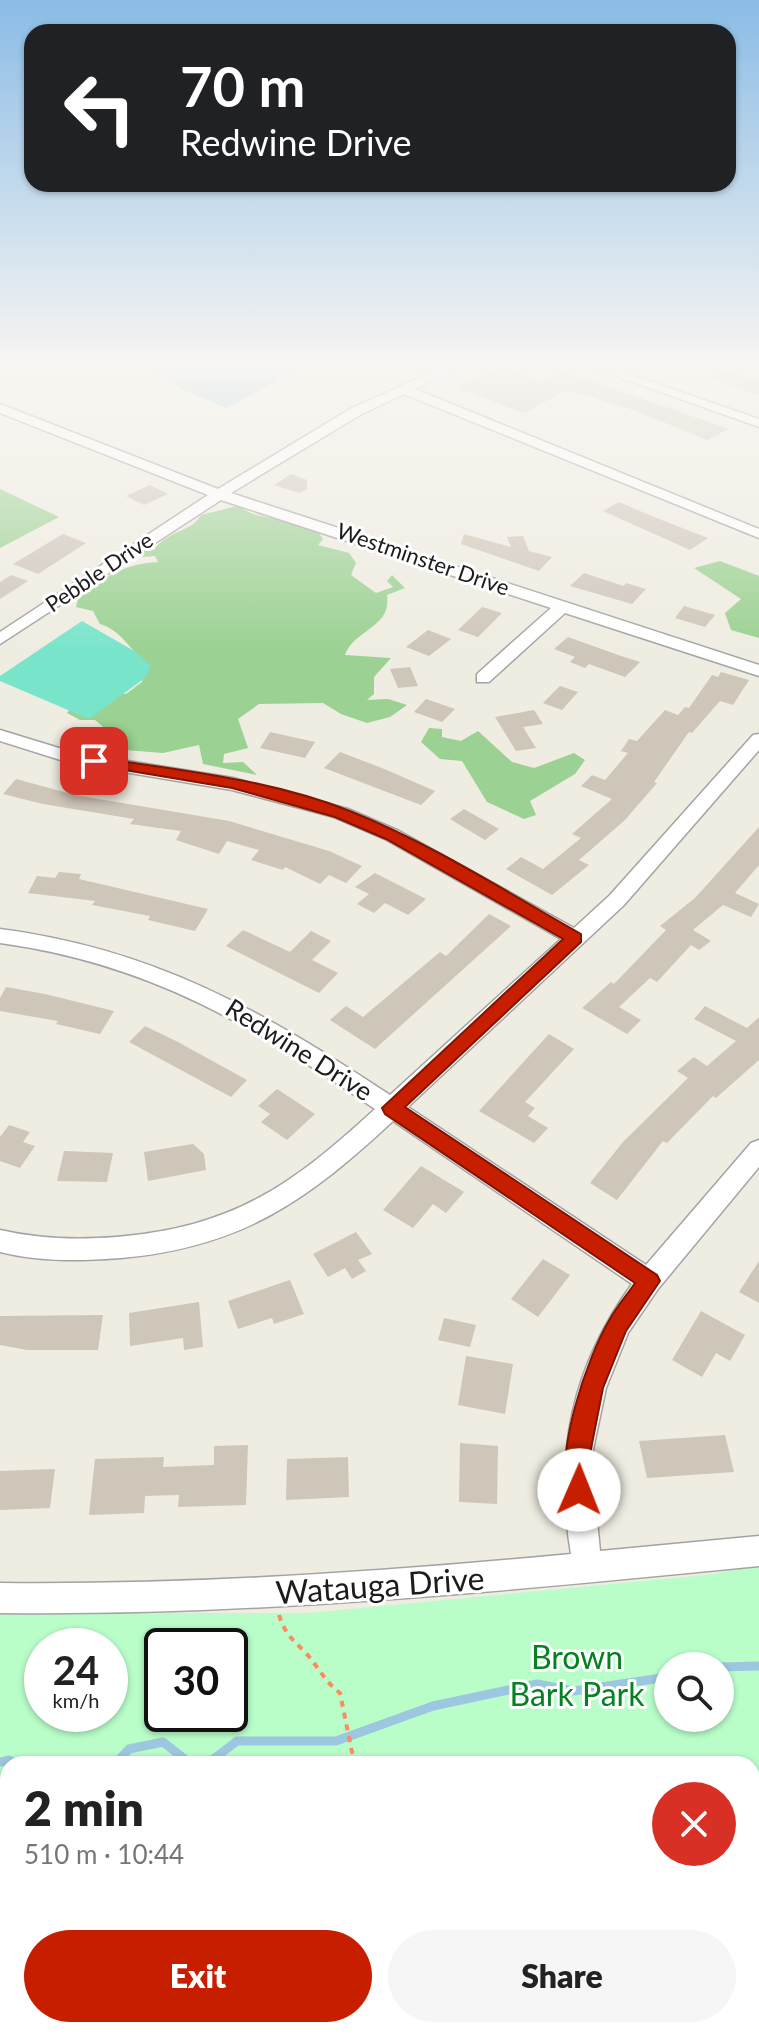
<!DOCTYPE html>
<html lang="en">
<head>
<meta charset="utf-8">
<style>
  body { margin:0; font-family:Lato,sans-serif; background:#f6f6f6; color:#222; height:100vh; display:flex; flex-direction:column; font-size:30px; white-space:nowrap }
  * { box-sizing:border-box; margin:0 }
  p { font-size:26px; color:#767676 }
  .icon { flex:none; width:44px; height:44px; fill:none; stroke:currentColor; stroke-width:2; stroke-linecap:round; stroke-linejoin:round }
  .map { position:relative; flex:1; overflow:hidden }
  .details { position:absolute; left:0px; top:1756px; width:760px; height:282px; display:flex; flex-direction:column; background:#fff; border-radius:24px 24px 0 0; box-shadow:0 2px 6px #0004 }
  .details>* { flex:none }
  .banner { position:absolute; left:24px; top:24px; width:712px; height:168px; border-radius:24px; box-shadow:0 2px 6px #0004; background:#202124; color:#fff; overflow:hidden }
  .buttons { position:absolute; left:654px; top:1652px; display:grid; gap:16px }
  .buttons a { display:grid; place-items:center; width:80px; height:80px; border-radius:50%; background:#fff; box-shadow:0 2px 6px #0004; font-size:40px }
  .speed { position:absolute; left:24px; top:1628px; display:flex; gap:16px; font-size:40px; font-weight:700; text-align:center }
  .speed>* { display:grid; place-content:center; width:104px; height:104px; border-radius:50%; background:#fff; box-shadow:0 2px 6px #0004; line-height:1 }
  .speed small { font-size:20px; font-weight:400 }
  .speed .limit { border:4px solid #111; border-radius:12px; background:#fff; color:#111 }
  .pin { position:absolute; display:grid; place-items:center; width:68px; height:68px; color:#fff; margin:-34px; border-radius:16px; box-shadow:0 4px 12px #0006 }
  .me { position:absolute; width:88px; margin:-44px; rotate:1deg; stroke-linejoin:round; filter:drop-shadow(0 0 6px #0008) }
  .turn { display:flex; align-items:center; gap:28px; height:168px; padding:0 24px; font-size:36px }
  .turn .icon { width:104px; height:104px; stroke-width:2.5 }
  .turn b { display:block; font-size:56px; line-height:68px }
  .round { display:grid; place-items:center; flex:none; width:84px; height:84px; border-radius:42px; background:#f6f6f6 }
  .headline { display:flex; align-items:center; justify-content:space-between; height:136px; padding:0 24px }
  h1 { font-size:48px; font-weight:800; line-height:60px }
  .action { display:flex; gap:16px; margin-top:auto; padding:16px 24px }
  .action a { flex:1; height:92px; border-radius:48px; background:#c81e00; color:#fff; font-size:32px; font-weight:800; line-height:92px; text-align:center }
  .action a+a { background:#f6f6f6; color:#222 }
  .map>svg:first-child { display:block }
  .forest { fill:#9bd192 }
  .park { fill:#b9fdc9; fill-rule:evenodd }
  .pitch { fill:#78e5cb }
  .water { fill:#9dc7e0 }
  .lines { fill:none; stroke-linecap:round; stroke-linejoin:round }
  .stream { stroke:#9dc7e0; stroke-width:9 }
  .building { fill:#cfc6ba }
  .street-casing { stroke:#a3a3a3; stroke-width:3 }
  .path { stroke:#ff8961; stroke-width:4; stroke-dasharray:6 6; stroke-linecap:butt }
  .street { fill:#fff; fill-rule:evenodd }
  .route { fill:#c81e00; stroke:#821400; stroke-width:2 }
  .labels { text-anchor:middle; stroke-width:6; stroke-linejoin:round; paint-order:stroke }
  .far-street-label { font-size:22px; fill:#1c1c1c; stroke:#fff }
  .street-label { font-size:26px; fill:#1c1c1c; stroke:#fff }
  .near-street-label { font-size:32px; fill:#1c1c1c; stroke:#fff }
  .near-park-label { font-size:32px; fill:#038221; stroke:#fff }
</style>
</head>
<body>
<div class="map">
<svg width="759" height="2037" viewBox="0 0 759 2037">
  <rect width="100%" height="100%" fill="#efece1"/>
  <!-- forest -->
  <path class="forest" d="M0 489 59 517 0 548Z
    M237 506 253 514 315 528 323 539 318 545 349 553 356 563 351 575 376 593 393 587 387 581 392 575 405 588 387 595C392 628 354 629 345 655L391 658 374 677V694L367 700 388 699 407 705 390 717 367 723 341 714 323 703 259 704 238 719 248 748 224 754 223 763 243 762 257 775 203 764 199 745 163 753 112 749 115 737 95 720H80L67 713C79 695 106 690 126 694L142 682 146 663C129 649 121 630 100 624L93 611 76 607 78 599C104 577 123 564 158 562L155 556 142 557 143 551 154 550C166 531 192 532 201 515Z
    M720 561 759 576V638L731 630 725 613 741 599 694 568Z
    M429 728 442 729V737L461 741 478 731 512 762 534 768 574 753 585 760 575 774 530 801 536 815 524 819 487 802 462 761 440 759 421 742Z"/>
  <!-- park -->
  <path class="park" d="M759 1566V1787H752V1764H8V1801L0 1800V1613H310L706 1575ZM42 1646H110V1714H42ZM162 1646H230V1714H162ZM668 1666H720V1718H668Z"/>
  <!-- pitch -->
  <path class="pitch" d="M82 621 136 652 151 666 145 678 89 719 0 681V676Z"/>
  <!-- water -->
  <path class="water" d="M144 367H304L227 408 183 390Z"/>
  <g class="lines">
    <!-- stream -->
    <path class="stream" d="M720 1667 759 1666
      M0 1762 9 1760 16 1764
      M115 1764 129 1749 163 1742 191 1764
      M207 1764 237 1741H336L433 1706 537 1684 574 1691 668 1677"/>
  </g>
  <!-- building -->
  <path class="building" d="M501 367 543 382 563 371 729 429 707 440 636 411 568 390 523 413 457 387Z
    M715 367 759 380V395L711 379Z
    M291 474 307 480V489L299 493 274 485Z
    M150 485 168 494 144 505 126 496Z
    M619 502 654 517 708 538 690 550 603 511Z
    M63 534 86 543 38 574 13 564Z
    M464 534 511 547 507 537 523 536 529 551 552 557 539 571 461 544Z
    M584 573 624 586 626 583 646 589 632 604 570 586Z
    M11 575 28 581 0 599V582Z
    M684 606 715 615 705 627 675 618Z
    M482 607 502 613 478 637 458 630Z
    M428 630 451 639 429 656 406 647Z
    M568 637 621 656 640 662 625 677 589 664 585 668 570 662 575 657 554 649Z
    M410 667 418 686 398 688 390 669Z
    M721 672 749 680 733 705 720 701 692 733 689 732 654 782 657 783 625 820 579 860 589 865 552 895 506 869 521 857 543 869 581 838 572 834 612 799 581 786 592 775 605 780 628 753 621 751 629 739 637 741 665 710 678 715 685 707 689 708 712 675 718 677Z
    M560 686 578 692 562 710 543 703Z
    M426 699 455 709 442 722 414 712Z
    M534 710 543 724 523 727 536 748 516 751 495 717Z
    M270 732 315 742 305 758 260 748Z
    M340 752 382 768 435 791 421 805 324 768Z
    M16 779 75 795 229 821 329 851 362 866 346 883 329 875 320 884 285 867 283 870 251 860 259 850 227 841 219 854 176 840 181 831 130 824 134 819 43 804 3 794Z
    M464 809 499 829 485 840 450 819Z
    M759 827V865L735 893 759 904 751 917 723 905 693 930 711 941 699 950 691 945 657 982 650 978 619 1007 641 1020 627 1034 582 1008 611 982 614 984 666 930 660 926 695 898Z
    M59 872 81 874 79 879 208 909 195 931 148 920 150 916 92 905 95 901 28 893 37 876 55 878Z
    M375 873 426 899 408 915 385 903 374 913 357 904 369 894 355 887Z
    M489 914 511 926 375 1049 330 1020 346 1006 363 1017 440 952 446 956Z
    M243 930 290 952 311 931 331 941 312 960 338 973 319 993 226 946Z
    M6 987 45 994 114 1011 100 1034 56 1024 58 1021 0 1011V998Z
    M705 1006 747 1028 759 1017V1060L716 1098 713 1096 667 1143 663 1141 617 1200 590 1183 623 1142 688 1078 677 1071 694 1057 707 1066 736 1041 694 1019Z
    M145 1026 178 1042 247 1080 231 1097 129 1042Z
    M549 1034 574 1049 525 1102 535 1108 528 1116 548 1128 534 1143 479 1111Z
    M277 1089 315 1114 287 1140 261 1122 270 1114 258 1106Z
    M9 1125 30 1132 23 1142 35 1146 20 1168 0 1161V1137Z
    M193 1144 204 1154 206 1170 148 1181 144 1152Z
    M64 1151 113 1153 107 1182 57 1181Z
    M421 1166 464 1192 446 1213 433 1204 413 1228 383 1210Z
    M356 1232 372 1254 358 1260 366 1271 352 1279 345 1268 328 1277 313 1254Z
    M543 1259 570 1275 538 1317 511 1299Z
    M759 1261V1303L739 1292Z
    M290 1280 304 1314 274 1324 272 1318 238 1329 228 1301Z
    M199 1302 203 1347 184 1350 183 1338 130 1346 129 1313Z
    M701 1311 745 1335 730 1361 716 1353 702 1377 672 1360Z
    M103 1315 98 1350H27L0 1345V1316Z
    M444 1318 476 1325 470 1347 438 1340Z
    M466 1356 513 1364 505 1414 458 1405Z
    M725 1435 734 1472 647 1478 639 1441Z
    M460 1443 498 1446 497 1504 459 1502Z
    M248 1445 246 1505 178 1507 179 1495 145 1496 144 1513 89 1515 95 1459 164 1457 163 1467 214 1465V1446Z
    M348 1457 349 1497 286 1500 287 1459Z
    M55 1469 50 1508 0 1510V1471Z"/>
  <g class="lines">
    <!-- street casing -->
    <g class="street-casing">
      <path id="street" d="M443 367H458L415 389 759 529V538L404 394 360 415 231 493 759 665V676L565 613 489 682H477V674L551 608 221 500 0 644V632L208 495 0 413V404L218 489 350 409Z
        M591 367H608L759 419V427Z
        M0 730 72 752 233 778 348 809 399 831 574 928 610 895 753 735 759 734V750L624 905 408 1107 646 1265 751 1143 759 1140V1167L658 1289 628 1333 606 1388 591 1459 600 1551 759 1536V1566C506 1591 254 1616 0 1613V1583C191 1585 380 1572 571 1554 554 1453 572 1367 632 1284L393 1121C307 1201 242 1247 121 1258 80 1261 40 1262 0 1252V1230C39 1239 77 1240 116 1237 234 1227 291 1186 375 1109 251 1025 151 964 0 943V929C154 949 263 1011 390 1095L561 939 385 839 334 817 232 790 70 763 0 741Z
        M759 1797V1831L752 1832V1798Z
        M0 1835 8 1836V1870L0 1869Z
        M619 2030H655L656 2037H620Z"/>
    </g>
    <!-- path -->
    <path class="path" d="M279 1615C285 1634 292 1639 305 1652 318 1666 324 1681 340 1693L352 1752 365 1764"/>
    <!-- street -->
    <use href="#street" class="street"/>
  </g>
  <!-- sky -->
  <linearGradient id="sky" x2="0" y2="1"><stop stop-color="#8abce5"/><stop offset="0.56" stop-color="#f8f6f2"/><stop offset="1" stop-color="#f8f6f2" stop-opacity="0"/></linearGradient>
  <rect width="759" height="652" fill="url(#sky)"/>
  <!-- route -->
  <path class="route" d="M94 757C179 770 269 779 350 811 430 843 505 891 581 934V942L405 1107 657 1275 660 1281 626 1331 603 1388 589 1459 591 1490 587 1498 579 1501 570 1498C553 1456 587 1357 610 1319 617 1306 627 1295 635 1283L385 1114 382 1108 563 939 386 839 335 817 232 788 89 764 86 761Z"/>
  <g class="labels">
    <!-- far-street labels -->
    <g class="far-street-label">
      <text transform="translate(423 559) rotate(19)" y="8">Westminster Drive</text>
      <text transform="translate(99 572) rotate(-34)" y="8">Pebble Drive</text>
    </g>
    <!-- street labels -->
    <g class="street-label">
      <text transform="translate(299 1050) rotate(32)" y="9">Redwine Drive</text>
    </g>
    <!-- near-street labels -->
    <g class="near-street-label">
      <text transform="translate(380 1586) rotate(-4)" y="11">Watauga Drive</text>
    </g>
    <!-- near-park labels -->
    <g class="near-park-label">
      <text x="577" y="1669">Brown<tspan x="577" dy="37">Bark Park</tspan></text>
    </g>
  </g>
</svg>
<div class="buttons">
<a><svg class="icon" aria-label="search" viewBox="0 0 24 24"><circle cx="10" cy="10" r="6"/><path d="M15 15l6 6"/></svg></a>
</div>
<div class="speed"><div>24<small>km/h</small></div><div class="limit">30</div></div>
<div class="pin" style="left:94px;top:761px;background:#d93025"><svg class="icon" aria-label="arrive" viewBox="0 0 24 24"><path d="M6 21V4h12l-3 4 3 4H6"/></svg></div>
<svg class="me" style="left:579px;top:1490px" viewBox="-20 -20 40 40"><circle r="19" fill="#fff"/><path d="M0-13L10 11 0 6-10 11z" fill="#c81e00"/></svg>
<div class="banner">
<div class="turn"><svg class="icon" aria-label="left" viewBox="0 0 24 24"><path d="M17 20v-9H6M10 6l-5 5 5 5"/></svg><div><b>70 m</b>Redwine Drive</div></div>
</div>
<section class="details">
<div class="headline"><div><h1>2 min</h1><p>510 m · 10:44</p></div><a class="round" style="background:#d93025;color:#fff"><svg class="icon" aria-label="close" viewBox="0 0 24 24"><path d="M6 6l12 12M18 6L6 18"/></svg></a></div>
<div class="action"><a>Exit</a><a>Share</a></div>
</section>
</div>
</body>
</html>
